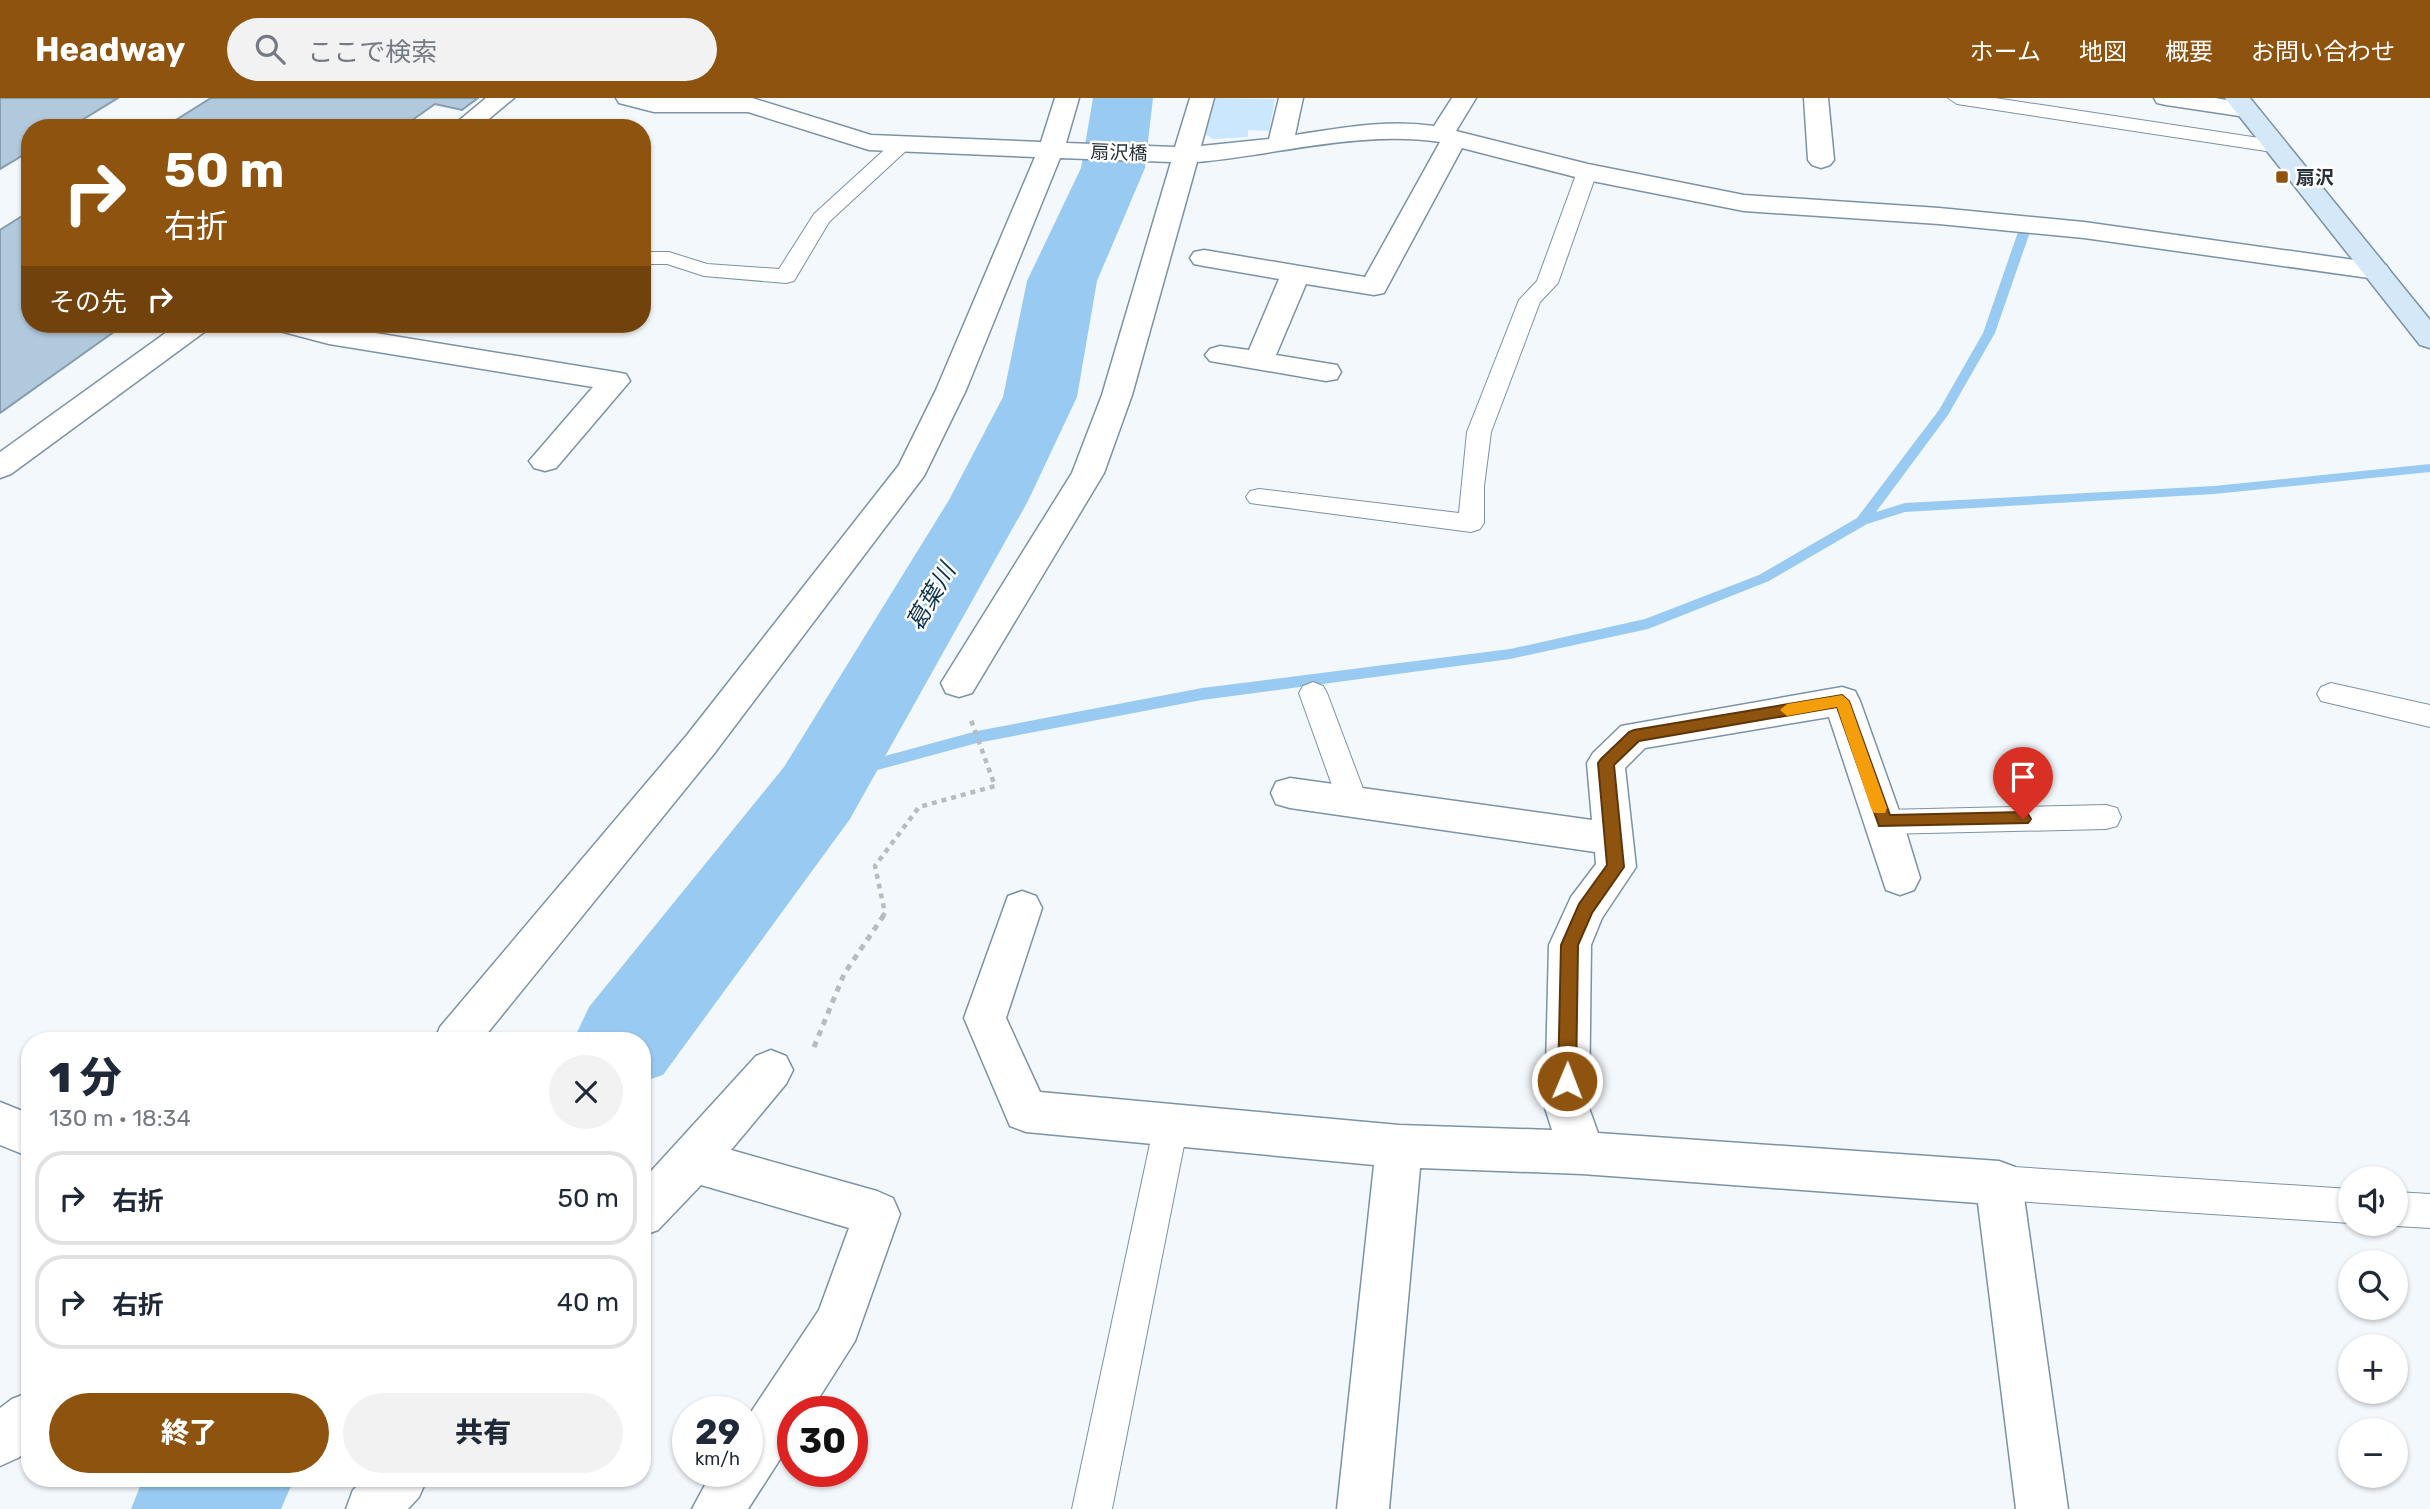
<!DOCTYPE html>
<html lang="ja">
<head>
<meta charset="utf-8">
<style>
  body { margin:0; font-family:Rubik,"Noto Sans JP",sans-serif; background:#f2f2f3; color:#1f2937; height:100vh; display:flex; flex-direction:column; font-size:26px; white-space:nowrap }
  * { box-sizing:border-box; margin:0 }
  p { font-size:23px; color:#747a83 }
  .icon { flex:none; width:38px; height:38px; fill:none; stroke:currentColor; stroke-width:2; stroke-linecap:round; stroke-linejoin:round }
  .map { position:relative; flex:1; overflow:hidden }
  .side { position:absolute; left:21px; top:934px; width:630px; height:455px; display:flex; flex-direction:column; background:#fff; border-radius:28px; box-shadow:0 2px 5px #0004 }
  .side>* { flex:none }
  .guide { position:absolute; left:21px; top:21px; width:630px; height:214px; border-radius:28px; box-shadow:0 2px 5px #0004; background:#8e530f; color:#fff; overflow:hidden }
  .buttons { position:absolute; left:2338px; top:1068px; display:grid; gap:14px }
  .buttons a { display:grid; place-items:center; width:70px; height:70px; border-radius:50%; background:#fff; box-shadow:0 2px 5px #0004; font-size:35px }
  .speed { position:absolute; left:672px; top:1298px; display:flex; gap:14px; font-size:35px; font-weight:700; text-align:center }
  .speed>* { display:grid; place-content:center; width:91px; height:91px; border-radius:50%; background:#fff; box-shadow:0 2px 5px #0004; line-height:1 }
  .speed small { font-size:18px; font-weight:400 }
  .speed .limit { border:10px solid #d22; background:#fff; color:#111 }
  .pin { position:absolute; display:grid; place-items:center; width:60px; height:60px; color:#fff; margin:-72px -30px; border-radius:50% 50% 50% 0; rotate:-45deg; box-shadow:0 0 7px #0007 }
  .pin .icon { rotate:45deg }
  .me { position:absolute; width:77px; margin:-38px; rotate:1deg; stroke-linejoin:round; filter:drop-shadow(0 0 5px #0008) }
  .turn { display:flex; align-items:center; gap:24px; height:147px; padding:0 28px; font-size:32px }
  .turn .icon { width:91px; height:91px; stroke-width:2.5 }
  .turn b { display:block; font-size:49px; line-height:60px }
  .then { display:flex; align-items:center; height:66px; padding:0 28px; background:#0003; gap:14px; font-size:26px }
  .round { display:grid; place-items:center; flex:none; width:74px; height:74px; border-radius:37px; background:#f2f2f3 }
  .summary { display:flex; align-items:center; justify-content:space-between; height:119px; padding:0 28px }
  h1 { font-size:42px; font-weight:800; line-height:52px }
  .action { display:flex; gap:14px; margin-top:auto; padding:14px 28px }
  .action a { flex:1; height:80px; border-radius:42px; background:#8e530f; color:#fff; font-size:28px; font-weight:800; line-height:80px; text-align:center }
  .action a+a { background:#f2f2f3; color:#1f2937 }
  ul { padding:0; list-style:none }
  li { display:flex; align-items:center; gap:21px; height:94px; margin:0 14px 10px; padding:0 14px; border:4px solid #e0e1e3; border-radius:28px }
  li div { flex:1 }
  li b { display:block; font-size:26px }
  li em { font-style:normal }
  header { display:flex; align-items:center; gap:42px; box-sizing:border-box; height:98px; padding:0 35px; background:#8e530f; color:#fff }
  header strong { font-size:33px }
  nav { display:flex; gap:38px; margin-inline-start:auto; font-size:24px }
  .search { width:490px; height:63px; background:#f2f2f3; display:flex; align-items:center; gap:18px; box-sizing:border-box; padding:0 24px; border-radius:38px; color:#747a83; font-size:26px }
  .map>svg:first-child { display:block }
  .green { fill:#cbe7fd }
  .lines { fill:none; stroke-linecap:round; stroke-linejoin:round }
  .stream { fill:#99cbf2; fill-rule:evenodd }
  .river { fill:#99cbf2; fill-rule:evenodd }
  .building { fill:#b1c9dd; stroke:#869daf; stroke-width:2 }
  .lane-casing { stroke:#7c92a5; stroke-width:2 }
  .street-casing { stroke:#7c92a5; stroke-width:3 }
  .secondary-casing { stroke:#7c92a5; stroke-width:3 }
  .path-far1 { stroke:#b6bcc1; stroke-width:4.5; stroke-dasharray:5 5; stroke-linecap:butt }
  .path { stroke:#b6bcc1; stroke-width:5; stroke-dasharray:6 6; stroke-linecap:butt }
  .lane { fill:#fff; fill-rule:evenodd }
  .street { fill:#fff; fill-rule:evenodd }
  .secondary { fill:#d4e8f8; fill-rule:evenodd }
  .route { fill:#8e530f; stroke:#5c360a; stroke-width:2 }
  .slow { fill:#f59e0b }
  .poi-dot { fill:#8e530f; stroke:#fff; stroke-width:2.5 }
  .labels { text-anchor:middle; stroke-width:5; stroke-linejoin:round; paint-order:stroke }
  .far-street-label { font-size:19px; fill:#273037; stroke:#fff }
  .far-poi-label { font-size:19px; font-weight:bold; fill:#273037; stroke:#fff; text-anchor:start }
  .water-label { font-size:24px; font-style:italic; fill:#0e344e; stroke:#fff }
</style>
</head>
<body>
<header>
<strong>Headway</strong>
<div class="search"><svg class="icon" aria-label="search" viewBox="0 0 24 24"><circle cx="10" cy="10" r="6"/><path d="M15 15l6 6"/></svg>ここで検索</div>
<nav><a>ホーム</a><a>地図</a><a>概要</a><a>お問い合わせ</a></nav>
</header>
<div class="map">
<svg width="2430" height="1411" viewBox="0 0 2430 1411">
  <rect width="100%" height="100%" fill="#f3f8fc"/>
  <!-- green -->
  <path class="green" d="M1215 0 1275 1 1269 33 1248 32V39L1214 41 1204 36Z"/>
  <g class="lines">
    <!-- stream -->
    <path class="stream" d="M2024 131 2030 134 1995 235 1948 317 1876 414 1905 405 2214 388 2430 366V374L2214 396 1905 414 1867 426 1769 483 1648 531 1510 561 1202 602 977 645 826 686 821 684 818 680 821 676 826 674 977 633 1202 590 1510 551 1645 521 1759 477 1857 420 1939 312 1983 235 2018 134Z"/>
    <!-- river -->
    <path class="river" d="M1093 0H1153L1145 70 1097 183 1077 299 1028 403 850 721 663 977 642 984V943H573L589 909 784 669 949 402 1003 299 1027 183 1081 70Z
      M143 1381H294L281 1411H131Z"/>
  </g>
  <!-- building -->
  <path class="building" d="M0 0H118L69 30H30V53L0 71Z
    M211 0H478L462 12 435 6 401 30H163Z
    M30 113V226H125L0 315V132Z"/>
  <g class="lines">
    <!-- lane casing -->
    <g class="lane-casing">
      <path id="lane" d="M1948 0H1995L2279 43 2286 45 2289 49 2286 53 2279 55 1957 6Z
        M902 40 909 42 912 46 909 50 829 124 794 183 786 185 704 178 667 166H642V154H669L707 166 779 171 814 116 895 42Z
        M1587 68 1594 70 1597 74 1558 185 1540 204 1491 334 1484 388V425L1480 431 1471 434 1250 405 1246 399 1250 393 1259 391 1459 415 1467 334 1519 202 1537 183 1577 74 1580 70Z
        M1313 584 1323 588 1327 595 1368 704 1364 712 1353 716 1342 712 1338 704 1299 595 1303 588Z
        M2331 585 2430 607V629L2321 603 2317 596 2321 589Z
        M2106 707 2117 710 2121 719 2117 728 2106 731 1884 736 1873 733 1869 724 1873 715 1884 712Z
        M1171 1011 1183 1016 1188 1027 1112 1411H1072L1154 1027 1159 1016Z
        M1999 1068 2350 1091V1125L1999 1102 1986 1097 1981 1085 1986 1073Z
        M2396 1094 2430 1096V1130L2396 1128 2388 1125H2396Z"/>
    </g>
    <!-- street casing -->
    <g class="street-casing">
      <path id="street" d="M486 0H514L478 30H450Z
        M616 0H752L871 37 1041 44 1055 0H1079L1066 45 1175 49 1190 0H1214L1201 48 1269 41 1279 0H1303L1295 37C1342 30 1387 21 1434 28L1452 0H1476L1456 33 1588 66 1744 97 1939 110 2084 124 2376 165 2386 167 2390 173 2386 179 2376 181 2084 140 1939 126 1744 113 1587 82 1462 50 1384 195 1374 197 1306 186 1276 257 1337 267 1341 274 1337 281 1326 283 1210 263 1205 257 1210 251 1220 248 1249 252 1279 181 1204 168 1194 166 1190 160 1194 154 1204 152 1365 179 1440 44C1359 32 1277 57 1197 64L1132 297 1104 375 972 595 959 599 946 595 941 585 1072 375 1102 297 1171 64 1060 60 966 292 924 378 713 657 481 943H434L440 929 687 637 899 367 936 292 1035 59 869 52 748 14H654L619 5Z
        M1804 0H1828L1834 62 1830 67 1821 70 1812 67 1808 62Z
        M2154 0H2215L2255 7 2258 12 2255 17 2246 19 2166 7 2157 5Z
        M178 226H212L207 232 11 376 0 380V354Z
        M271 226H320L615 274 626 276 630 283 556 370 545 373 534 370 529 363 593 289 329 246 276 232Z
        M1842 589 1855 593 1860 603 1903 724 1920 780 1914 792 1900 797 1886 792 1829 619 1645 650 1625 670 1636 769 1602 820 1591 847 1589 1010 1598 1035 1999 1063 2015 1069 2022 1085 2068 1411H2016L1978 1105 1582 1076 1420 1070 1389 1411H1337L1374 1067 1026 1034 1010 1028 964 920 1008 798 1022 793 1036 798 1042 810 1006 920 1040 994 1399 1027 1552 1032 1545 1010 1549 847 1571 799 1596 766 1595 754 1290 710 1276 706 1271 695 1276 684 1290 680 1592 722 1587 665 1593 655 1621 628Z
        M771 952 786 958 793 972 786 986 731 1052 877 1093 893 1100 900 1116 855 1243 810 1314H793V1341L748 1411H692L712 1374H747V1320L819 1212 849 1130 701 1087 658 1132 642 1138V1083L756 958Z
        M0 1004 30 1016V1059L0 1047Z
        M30 1294V1351L18 1360 0 1368V1310L12 1301Z
        M365 1381H427L419 1399 408 1411H346L353 1392Z"/>
    </g>
    <!-- secondary casing -->
    <g class="secondary-casing">
      <path id="secondary" d="M2225 0H2250L2430 222V250L2420 247Z"/>
    </g>
    <!-- path-far1 -->
    <path class="path-far1" d="M882 819 885 815 875 768 919 709 995 688 971 622"/>
    <!-- path -->
    <path class="path" d="M814 949 844 876 884 817"/>
    <!-- lane -->
    <use href="#lane" class="lane"/>
    <!-- street -->
    <use href="#street" class="street"/>
    <!-- secondary -->
    <use href="#secondary" class="secondary"/>
  </g>
  <!-- route -->
  <path class="route" d="M1842 597 1849 603 1890 717 2023 714 2028 716 2031 721 2028 725 1879 728 1837 609 1639 643 1614 667 1624 769 1592 815 1578 847 1576 983 1574 989 1567 991 1561 989 1558 983 1561 847 1579 806 1607 767 1598 665 1601 661 1629 634 1634 632Z"/>
  <!-- slow -->
  <path class="slow" d="M1842 597 1849 603 1887 710 1885 715H1874L1871 710 1837 609 1787 618 1780 612 1787 606Z"/>
  <!-- markers -->
  <rect class="poi-dot" x="2275" y="72" width="14" height="14" rx="3.5"/>
  <g class="labels">
    <!-- far-street labels -->
    <g class="far-street-label">
      <text transform="translate(1119 54) rotate(2)" y="7">扇沢橋</text>
    </g>
    <!-- far-poi labels -->
    <g class="far-poi-label">
      <text x="2296" y="86">扇沢</text>
    </g>
    <!-- water labels -->
    <g class="water-label">
      <text transform="translate(931 499) rotate(-60)" y="8">葛葉川</text>
    </g>
  </g>
</svg>
<div class="buttons">
<a><svg class="icon" aria-label="sound" viewBox="0 0 24 24"><path d="M4 9h4l5-4v14l-5-4H4zM17 9q2 3 0 6"/></svg></a>
<a><svg class="icon" aria-label="search" viewBox="0 0 24 24"><circle cx="10" cy="10" r="6"/><path d="M15 15l6 6"/></svg></a>
<a>+</a>
<a>−</a>
</div>
<div class="speed"><div>29<small>km/h</small></div><div class="limit">30</div></div>
<div class="pin" style="left:2023px;top:721px;background:#d93025"><svg class="icon" aria-label="arrive" viewBox="0 0 24 24"><path d="M6 21V4h12l-3 4 3 4H6"/></svg></div>
<svg class="me" style="left:1567px;top:983px" viewBox="-20 -20 40 40"><circle r="17" fill="#8e530f" stroke="#fff" stroke-width="3"/><path d="M0-11L8 9 0 5-8 9z" fill="#fff"/></svg>
<div class="guide">
<div class="turn"><svg class="icon" aria-label="right" viewBox="0 0 24 24"><path d="M7 20v-9h11M14 6l5 5-5 5"/></svg><div><b>50 m</b>右折</div></div>
<div class="then">その先<svg class="icon" aria-label="right" viewBox="0 0 24 24"><path d="M7 20v-9h11M14 6l5 5-5 5"/></svg></div>
</div>
<section class="side">
<div class="summary"><div><h1>1 分</h1><p>130 m · 18:34</p></div><a class="round"><svg class="icon" aria-label="close" viewBox="0 0 24 24"><path d="M6 6l12 12M18 6L6 18"/></svg></a></div>
<ul>
<li><svg class="icon" aria-label="right" viewBox="0 0 24 24"><path d="M7 20v-9h11M14 6l5 5-5 5"/></svg><div><b>右折</b></div><em>50 m</em></li>
<li><svg class="icon" aria-label="right" viewBox="0 0 24 24"><path d="M7 20v-9h11M14 6l5 5-5 5"/></svg><div><b>右折</b></div><em>40 m</em></li>
</ul>
<div class="action"><a>終了</a><a>共有</a></div>
</section>
</div>
</body>
</html>
